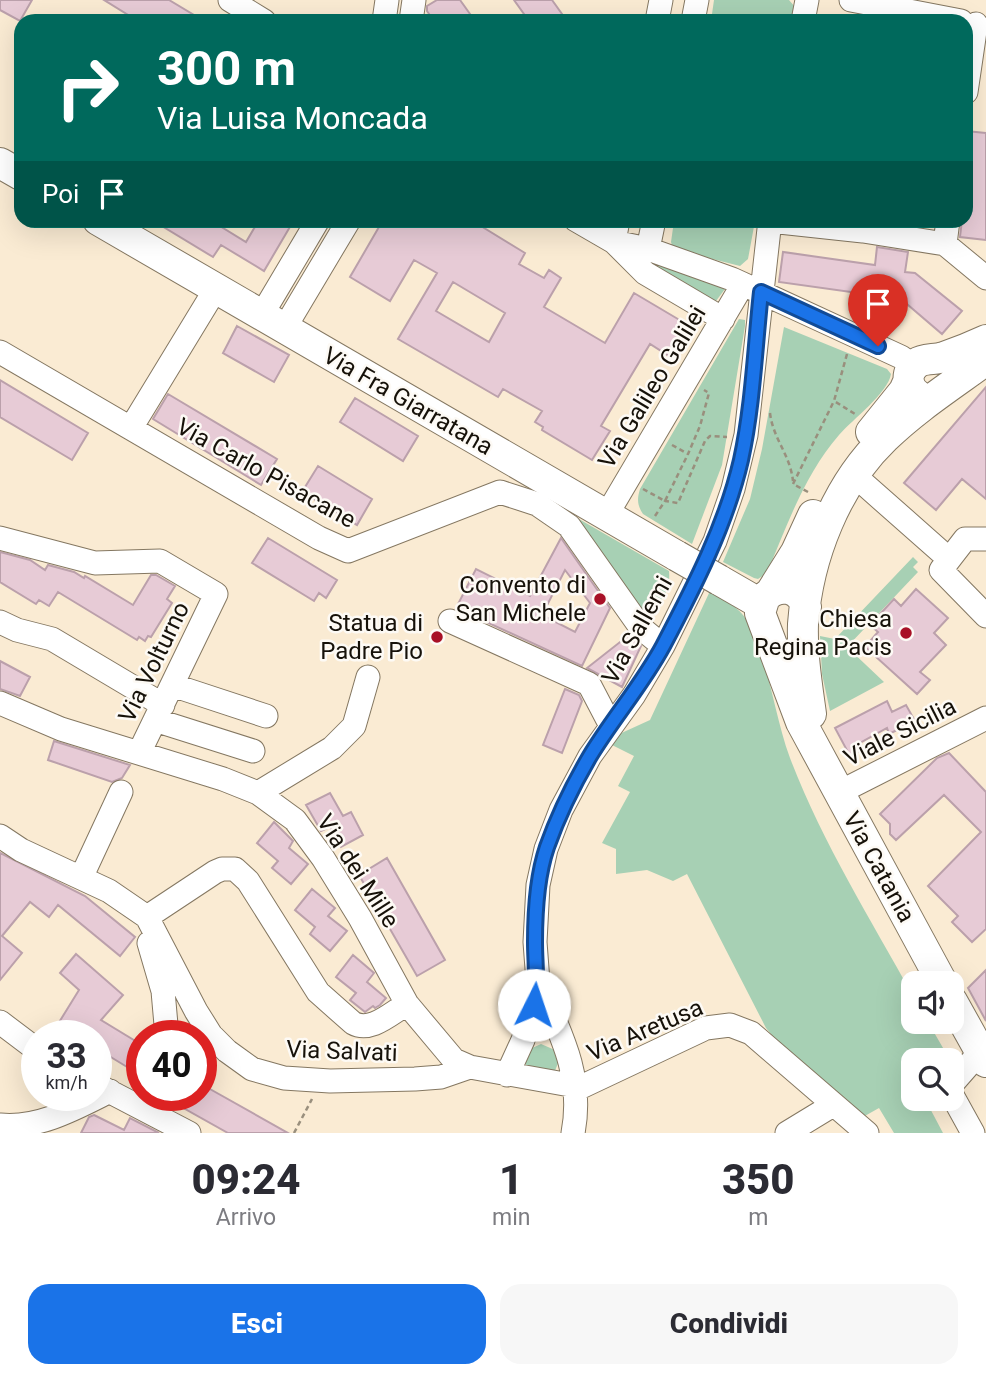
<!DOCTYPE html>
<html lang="it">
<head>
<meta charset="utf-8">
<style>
  body { margin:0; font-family:Roboto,sans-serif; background:#f7f7f7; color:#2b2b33; height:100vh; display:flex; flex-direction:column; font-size:26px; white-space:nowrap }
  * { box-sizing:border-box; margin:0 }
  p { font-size:23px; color:#7c7c81 }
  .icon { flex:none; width:38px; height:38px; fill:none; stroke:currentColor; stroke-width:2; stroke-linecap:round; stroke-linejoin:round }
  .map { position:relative; height:1133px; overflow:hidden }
  .side { display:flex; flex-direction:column; background:#fff; flex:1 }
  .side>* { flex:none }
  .hud { position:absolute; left:14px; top:14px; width:959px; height:214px; border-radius:21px; box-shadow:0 7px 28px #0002; background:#00695c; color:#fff; overflow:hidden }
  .tools { position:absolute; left:901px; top:971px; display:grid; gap:14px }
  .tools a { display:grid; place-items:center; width:63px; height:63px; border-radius:14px; background:#fff; box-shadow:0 7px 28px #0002; font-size:35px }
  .speed { position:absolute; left:21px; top:1020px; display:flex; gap:14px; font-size:35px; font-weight:700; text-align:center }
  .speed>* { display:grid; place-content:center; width:91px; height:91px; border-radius:50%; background:#fff; box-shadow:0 7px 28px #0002; line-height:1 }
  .speed small { font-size:18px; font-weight:400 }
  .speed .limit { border:10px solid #d22; background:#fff; color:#111 }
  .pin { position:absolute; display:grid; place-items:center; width:60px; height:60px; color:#fff; margin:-72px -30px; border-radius:50% 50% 50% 0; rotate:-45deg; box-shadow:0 0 7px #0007 }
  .pin .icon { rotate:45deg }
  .me { position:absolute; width:77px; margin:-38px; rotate:4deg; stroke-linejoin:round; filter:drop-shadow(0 0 5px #0008) }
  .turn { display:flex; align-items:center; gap:24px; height:147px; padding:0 28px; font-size:32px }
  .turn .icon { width:91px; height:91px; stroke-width:2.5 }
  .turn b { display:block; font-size:49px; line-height:60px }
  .then { display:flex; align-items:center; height:66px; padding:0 28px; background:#0003; gap:14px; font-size:26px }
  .eta { display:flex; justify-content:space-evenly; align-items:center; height:119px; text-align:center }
  .eta b { font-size:42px; font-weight:800; line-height:49px }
  .primary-button { display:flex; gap:14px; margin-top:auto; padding:14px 28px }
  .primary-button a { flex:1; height:80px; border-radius:21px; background:#1a73e8; color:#fff; font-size:28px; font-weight:800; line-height:80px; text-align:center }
  .primary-button a+a { background:#f7f7f7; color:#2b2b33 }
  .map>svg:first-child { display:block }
  .green { fill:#a7d0b4 }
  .building { fill:#e7cbd6; stroke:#bba0ab; stroke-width:2; fill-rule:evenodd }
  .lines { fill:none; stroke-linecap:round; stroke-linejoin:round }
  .minor-casing { stroke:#847761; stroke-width:25 }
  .major-casing { stroke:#847761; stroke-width:32 }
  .path { stroke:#998f7d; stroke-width:2.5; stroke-dasharray:5 3.5; stroke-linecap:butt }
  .minor { stroke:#fff; stroke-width:23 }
  .major { stroke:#fff; stroke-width:30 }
  .major-bridge-casing { stroke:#847761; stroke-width:32; stroke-linecap:butt }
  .major-bridge { stroke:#fff; stroke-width:30 }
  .route-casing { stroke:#114b97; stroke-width:18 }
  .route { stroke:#1a73e8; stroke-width:12 }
  .poi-dot { fill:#a81026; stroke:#fdfaf5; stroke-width:2.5 }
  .labels { text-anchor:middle; stroke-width:5; stroke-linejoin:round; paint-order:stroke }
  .street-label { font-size:24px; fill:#161109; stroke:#fdfaf5 }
  .poi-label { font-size:24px; fill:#161109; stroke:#fdfaf5; text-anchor:end }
</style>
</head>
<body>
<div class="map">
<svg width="986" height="1133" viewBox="0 0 986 1133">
  <rect width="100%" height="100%" fill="#faebd3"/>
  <!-- green -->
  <path class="green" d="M714 0H789L795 7 792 21H711Z
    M674 221H755L748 259 740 266 673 249 671 242Z
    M636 258 728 285 716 301Z
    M739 319 745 320V326L722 465 692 544 643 514C637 505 637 499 640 489Z
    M784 327 887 369 891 374C888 393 853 419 839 435 805 474 787 525 767 573L758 579 754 578 723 562 750 499 762 449Z
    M565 511 669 571C671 593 660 606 641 616Z
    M913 557 918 562 913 567 918 572 847 647 884 682 830 711 822 674 820 636 835 639Z
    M710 591C722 599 740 607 747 621 769 660 774 715 790 758 822 842 870 918 913 996L914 1022H928L950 1060H914V1099H925L943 1133H894L879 1108 863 1117 780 1045 766 1028 687 874 673 881 647 870 616 874V849L602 843 630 792 618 786 634 756 612 745 615 736 650 720Z
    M541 1044 555 1050 559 1061 554 1073 526 1067 525 1059 530 1049Z"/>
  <!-- building -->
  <path class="building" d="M0 0H32L20 21 0 10Z
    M104 0H169L204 21H138Z
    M437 0H460L475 21H434L427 11V6Z
    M514 0H552L567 21H529Z
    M966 131 986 133V240L960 237 962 220H966Z
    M152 220H210L246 242 259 220H294L264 271 221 245 213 257Z
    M383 220H471L525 253 519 264 544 278 549 270 561 278 544 307 605 343 634 293 688 325 669 356 650 344 601 426 610 431 592 460 542 430 543 427 535 422 542 411 503 389 498 397 398 339 437 273 414 260 390 301 350 277ZM453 282 505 313 489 342 436 311Z
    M877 247 908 252 905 272 915 273 962 311 942 334 901 299 779 282 783 252 875 265Z
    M237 326 289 355 274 382 223 353Z
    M0 380 88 433 72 460 0 417Z
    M986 387V499L962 479 936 510 904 483Z
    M168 394 277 459 261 485 153 419Z
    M355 398 418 436 403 461 340 422Z
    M318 466 372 499 357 525 302 492Z
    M268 538 337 580 326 598 319 593 314 601 252 563Z
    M561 538 610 608 582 666 456 608 476 569 530 596ZM565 570 590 603 575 632 542 615Z
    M0 552 30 560 45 570 48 565 74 572 84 578 85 576 133 605 151 575H156L175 586 167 599 172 603 151 637 148 636 145 641 139 637 137 640 58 592 49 606 39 600 36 604 0 582Z
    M916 589 948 618 934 633 946 645 920 672 930 680 917 694 865 647 878 632 870 625 894 599 901 606Z
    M629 635 641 646 622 687 587 668Z
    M0 661 30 677 20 696 0 689Z
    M565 689 579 695 582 701 562 753 543 745Z
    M887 701 892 712 906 705 915 721 889 734 887 728 860 743 863 749 850 756 835 728Z
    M54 741 57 742 130 765 122 778 112 782 48 760Z
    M949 753 986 792V929L972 942 952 922 958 916 928 886 981 832 944 795 896 840 890 834V824L880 814 937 758Z
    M330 793 343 816 351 812 363 835 341 847 330 827 321 831 306 805Z
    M274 822 293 841 289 848 308 864 291 884 272 868 278 861 257 843Z
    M0 853 85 896 135 937 120 956 58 905 49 917 30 902 2 936 22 953 0 980Z
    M387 858 445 960 417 976 359 875Z
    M312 889 335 908 328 916 347 931 330 951 310 934 315 927 295 910Z
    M76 954 123 995 101 1020 142 1045V1055L132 1070 96 1048V1036H78L58 1024 79 990 60 973Z
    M353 955 374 973 367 982 386 998 380 1005 375 1008 373 1006 365 1012 350 1000 356 993 336 977Z
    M986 970V1021L968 988Z
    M201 1084 288 1133H228L162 1096H201Z
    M94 1115 124 1130 130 1118 159 1133H81L89 1117Z"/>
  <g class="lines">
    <!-- minor casing -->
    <g class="minor-casing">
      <path id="minor" d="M230 0 264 21
        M851 0 961 21
        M384 21 387 0
        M411 21 414 0
        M657 21 661 0
        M693 21 697 0
        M803 21 807 0
        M966 92 976 24
        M576 220 614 242 648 249 732 279 901 357 914 366
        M770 221 863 231 945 244 986 278
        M614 242 645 273 723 319
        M614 242 618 220
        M945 244 948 220
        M648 249 654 220
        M261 316 318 220
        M284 329 349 220
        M0 352 319 538 348 551 500 492 537 504 569 526 641 628 663 646
        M131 428 215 290
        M854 475 949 559
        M606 516 743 284
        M0 538 95 563 160 561 216 594 139 753
        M986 539H965L941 570 986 616
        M450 621 589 684 611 726
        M0 622 17 630 52 639 163 705
        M172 685 266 716
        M0 703 61 729 223 779 258 793 295 820 323 858 360 918 407 1004 454 1060 470 1067
        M155 720 253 751
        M258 793 332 748 354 726 368 677
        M838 793 986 718
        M0 836 21 850 109 891 147 917 196 1011 211 1035 227 1051 252 1069 284 1078 330 1081 415 1079 441 1077 470 1067 581 1087 706 1028 730 1025 751 1033 867 1133
        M81 878 121 792
        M147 917 215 872 222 869H235L248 881 318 992 353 1023C371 1033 391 1013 407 1004
        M149 943 163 991 167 1036
        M538 982C560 1032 584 1076 573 1133
        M0 1022 37 1050
        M507 1075 523 1040 534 1005 538 982 535 942 538 885 546 849 561 810 590 756 634 695 663 646 715 541 733 489 746 435 770 220
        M952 1084 980 1052
        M99 1086 189 1133
        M952 1095 973 1133
        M0 1125C39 1129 76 1108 110 1091
        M787 1133 833 1105"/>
    </g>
    <!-- major casing -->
    <g class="major-casing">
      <path id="major" d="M0 163 21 175
        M98 220 677 556
        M919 396C907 389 904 373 917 363 924 358 935 360 944 357 958 352 973 346 986 340
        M871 432 904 391 908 382
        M719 580 752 599 762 602
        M771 592 796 552 813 515
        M806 607C800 587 780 583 765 597L760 613 801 722 943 984
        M811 714C807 685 802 654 803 624 808 557 836 485 885 438 916 408 952 385 986 360
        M952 1001 986 1062"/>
    </g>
    <!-- path -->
    <path class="path" d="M714 224V220
      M847 354 834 401 855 414
      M770 413C773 439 790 454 793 481
      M672 445 688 454 700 426 709 393 704 390
      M643 489 665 501 688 454
      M808 492 793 484 834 401
      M655 516 665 501 678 503 705 441 710 436 727 437
      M294 1133 312 1099"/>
    <!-- minor -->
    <use href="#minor" class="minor"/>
    <!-- major -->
    <use href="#major" class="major"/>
    <!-- major-bridge casing -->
    <g class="major-bridge-casing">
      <path id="major-bridge" d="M677 556 719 580"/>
    </g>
    <!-- major-bridge -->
    <use href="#major-bridge" class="major-bridge"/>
  </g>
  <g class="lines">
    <!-- route casing -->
    <g class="route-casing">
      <path id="route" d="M534 1005C538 983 535 963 535 942 535 911 537 876 547 847 558 816 573 785 590 756 613 718 642 685 663 646 694 587 726 525 741 460 753 405 755 347 761 292L878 346"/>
    </g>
    <!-- route -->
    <use href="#route" class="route"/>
  </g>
  <!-- markers -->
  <g class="poi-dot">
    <circle cx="600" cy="599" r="7"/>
    <circle cx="906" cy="633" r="7"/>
    <circle cx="437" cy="637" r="7"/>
  </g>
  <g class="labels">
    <!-- street labels -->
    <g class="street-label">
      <text transform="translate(652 387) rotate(-59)" y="8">Via Galileo Galilei</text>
      <text transform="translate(408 401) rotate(30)" y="8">Via Fra Giarratana</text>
      <text transform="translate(266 473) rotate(29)" y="8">Via Carlo Pisacane</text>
      <text transform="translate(637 630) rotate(-61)" y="8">Via Sallemi</text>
      <text transform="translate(154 662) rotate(-64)" y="8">Via Volturno</text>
      <text transform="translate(900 732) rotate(-27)" y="8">Viale Sicilia</text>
      <text transform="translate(879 867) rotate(61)" y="8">Via Catania</text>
      <text transform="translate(358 871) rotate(57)" y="8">Via dei Mille</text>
      <text transform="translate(645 1030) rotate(-23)" y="8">Via Aretusa</text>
      <text transform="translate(342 1051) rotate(2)" y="8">Via Salvati</text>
    </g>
    <!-- poi labels -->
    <g class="poi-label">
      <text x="586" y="593">Convento di<tspan x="586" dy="28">San Michele</tspan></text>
      <text x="892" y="627">Chiesa<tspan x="892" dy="28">Regina Pacis</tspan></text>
      <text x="423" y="631">Statua di<tspan x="423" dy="28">Padre Pio</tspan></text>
    </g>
  </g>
</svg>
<div class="tools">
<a><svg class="icon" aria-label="sound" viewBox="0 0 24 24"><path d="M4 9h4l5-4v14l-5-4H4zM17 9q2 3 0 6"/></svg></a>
<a><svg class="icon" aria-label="search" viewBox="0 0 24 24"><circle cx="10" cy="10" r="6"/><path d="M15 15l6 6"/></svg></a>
</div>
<div class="speed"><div>33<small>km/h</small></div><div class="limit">40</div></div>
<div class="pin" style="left:878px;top:346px;background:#d93025"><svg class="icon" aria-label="arrive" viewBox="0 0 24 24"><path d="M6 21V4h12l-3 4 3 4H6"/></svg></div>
<svg class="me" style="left:534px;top:1005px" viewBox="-20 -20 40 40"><circle r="19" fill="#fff"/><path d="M0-13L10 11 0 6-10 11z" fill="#1a73e8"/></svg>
<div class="hud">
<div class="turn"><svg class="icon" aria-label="right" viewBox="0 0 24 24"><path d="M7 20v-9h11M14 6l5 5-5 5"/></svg><div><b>300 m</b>Via Luisa Moncada</div></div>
<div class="then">Poi<svg class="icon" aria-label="arrive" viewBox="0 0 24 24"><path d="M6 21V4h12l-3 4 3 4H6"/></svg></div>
</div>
</div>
<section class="side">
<div class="eta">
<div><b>09:24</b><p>Arrivo</p></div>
<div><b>1</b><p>min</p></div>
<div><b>350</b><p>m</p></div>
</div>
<div class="primary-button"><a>Esci</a><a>Condividi</a></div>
</section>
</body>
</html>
